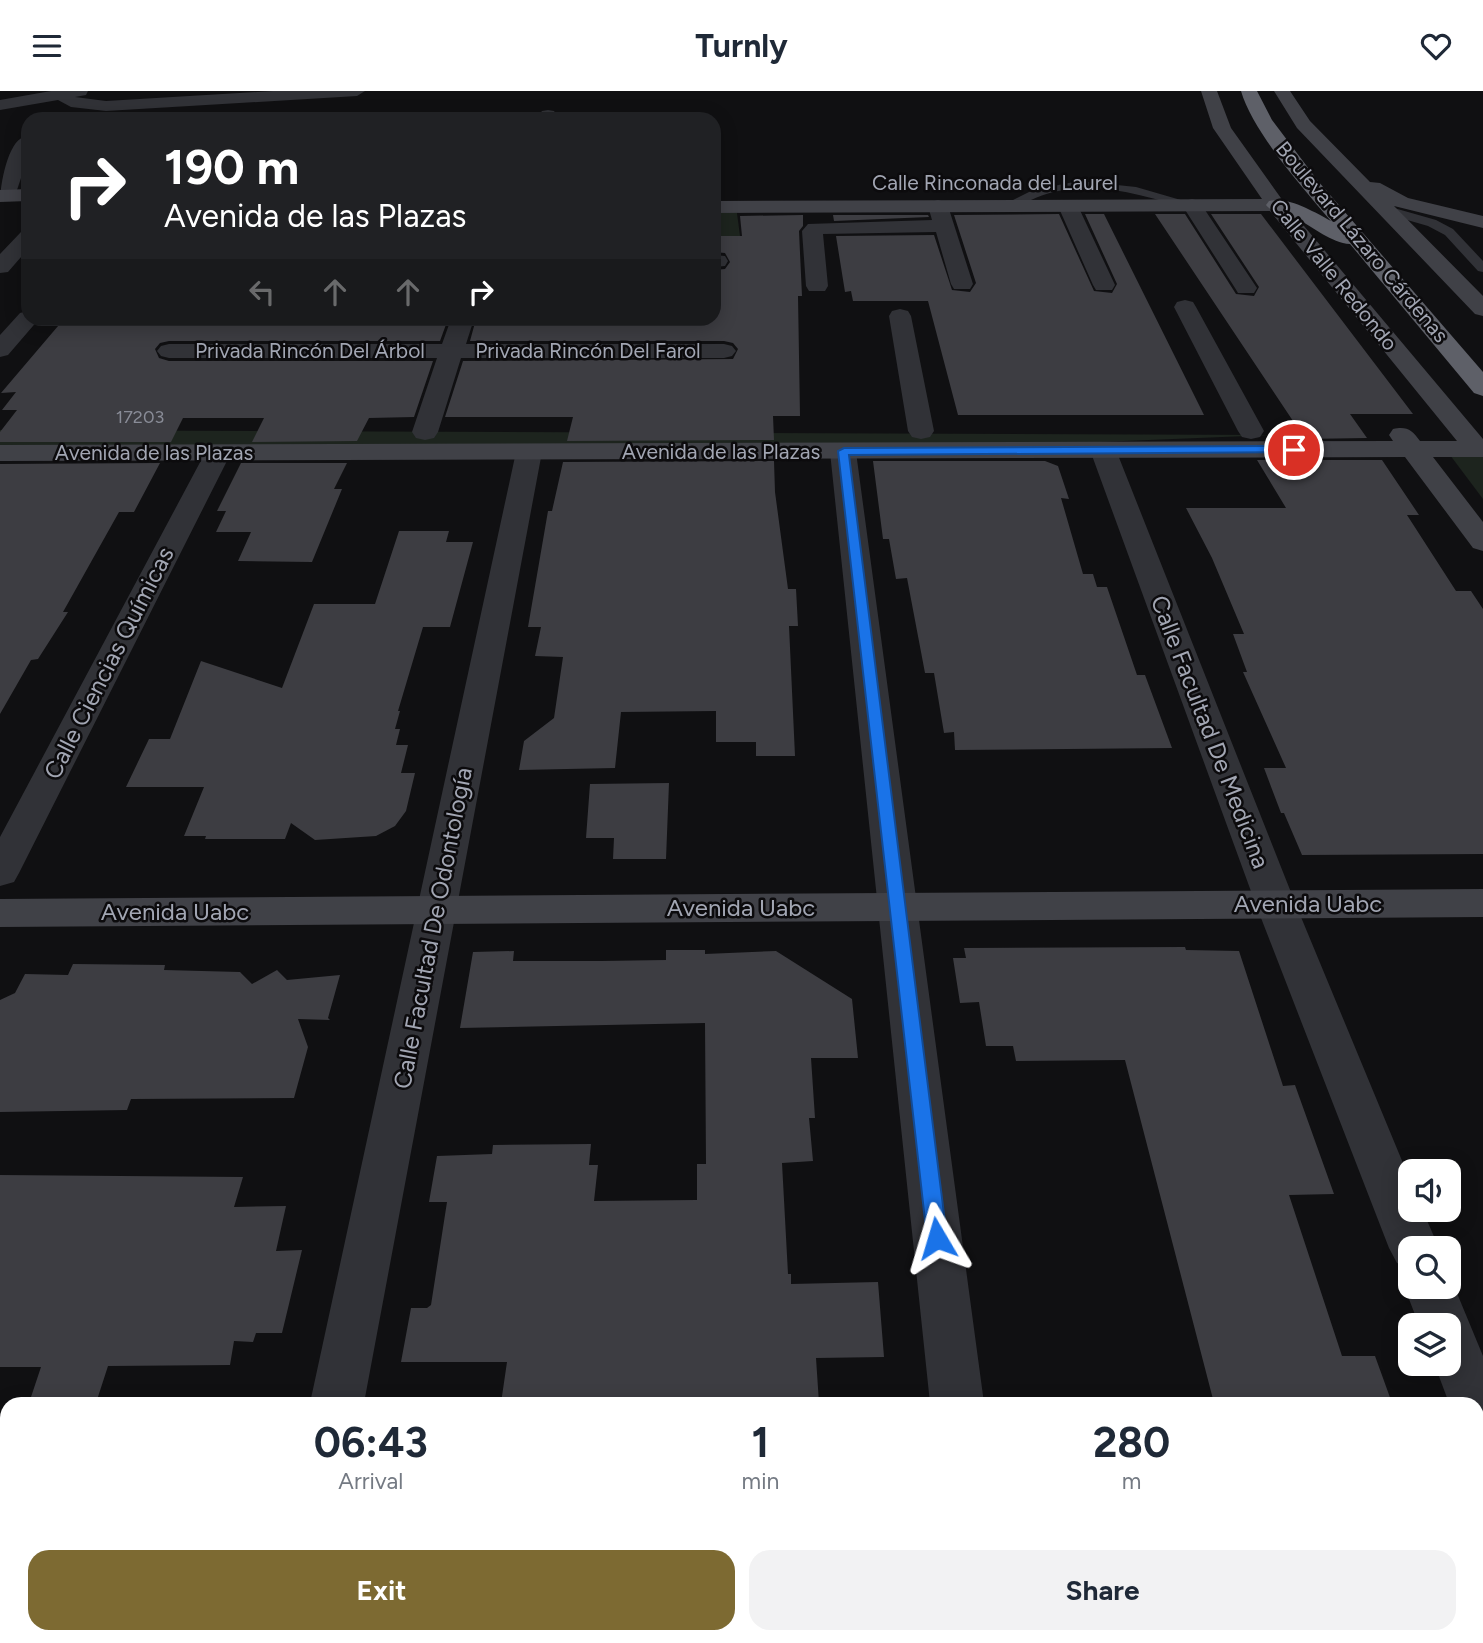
<!DOCTYPE html>
<html lang="en">
<head>
<meta charset="utf-8">
<style>
  body { margin:0; font-family:Figtree,sans-serif; background:#f2f2f3; color:#1f2937; height:100vh; display:flex; flex-direction:column; font-size:26px; white-space:nowrap }
  * { box-sizing:border-box; margin:0 }
  p { font-size:23px; color:#747a83 }
  .icon { flex:none; width:38px; height:38px; fill:none; stroke:currentColor; stroke-width:2; stroke-linecap:round; stroke-linejoin:round }
  .map { position:relative; flex:1; overflow:hidden }
  .details { position:absolute; left:0px; top:1306px; width:1484px; height:247px; display:flex; flex-direction:column; background:#fff; border-radius:21px 21px 0 0; box-shadow:0 4px 18px #0003 }
  .details>* { flex:none }
  .guide { position:absolute; left:21px; top:21px; width:700px; height:214px; border-radius:21px; box-shadow:0 4px 18px #0003; background:#202124; color:#fff; overflow:hidden }
  .controls { position:absolute; left:1398px; top:1068px; display:grid; gap:14px }
  .controls a { display:grid; place-items:center; width:63px; height:63px; border-radius:14px; background:#fff; box-shadow:0 4px 18px #0003; font-size:35px }
  .pin { position:absolute; display:grid; place-items:center; width:60px; height:60px; color:#fff; margin:-30px; border:4px solid #fff; border-radius:50%; box-shadow:0 2px 7px #0007 }
  .me { position:absolute; width:77px; margin:-38px; rotate:353deg; stroke-linejoin:round; filter:drop-shadow(0 0 5px #0008) }
  .turn { display:flex; align-items:center; gap:24px; height:147px; padding:0 28px; font-size:32px }
  .turn .icon { width:91px; height:91px; stroke-width:2.5 }
  .turn b { display:block; font-size:49px; line-height:60px }
  .lanes { display:flex; align-items:center; height:66px; padding:0 28px; background:#0003; justify-content:center; gap:35px; direction:ltr }
  .lanes .off { opacity:.35 }
  .eta { display:flex; justify-content:space-evenly; align-items:center; height:119px; text-align:center }
  .eta b { font-size:42px; font-weight:700; line-height:49px }
  .primary-button { display:flex; gap:14px; margin-top:auto; padding:14px 28px }
  .primary-button a { flex:1; height:80px; border-radius:21px; background:#7d6a32; color:#fff; font-size:28px; font-weight:700; line-height:80px; text-align:center }
  .primary-button a+a { background:#f2f2f3; color:#1f2937 }
  header { display:flex; justify-content:space-between; align-items:center; height:91px; padding:0 28px; background:#fff; font-size:32px; font-weight:700 }
  .map>svg:first-child { display:block }
  .green { fill:#1d241e }
  .building { fill:#3d3d42 }
  .lines { fill:none; stroke-linecap:round; stroke-linejoin:round }
  .lane { fill:#313237; fill-rule:evenodd }
  .street { fill:#313237; fill-rule:evenodd }
  .secondary { fill:#404147; fill-rule:evenodd }
  .highway { fill:#5e6068; fill-rule:evenodd }
  .route { fill:#1a73e8; stroke:#114b97; stroke-width:2 }
  .labels { text-anchor:middle; stroke-width:5; stroke-linejoin:round; paint-order:stroke }
  .far-number-label { font-size:18px; fill:#898c97 }
  .far-street-label { font-size:21px; fill:#a2a6b3; stroke:#0c0b0d }
  .street-label { font-size:24px; fill:#a2a6b3; stroke:#0c0b0d }
</style>
</head>
<body>
<header><svg class="icon" aria-label="menu" viewBox="0 0 24 24"><path d="M4 6h16M4 12h16M4 18h16"/></svg>Turnly<svg class="icon" aria-label="heart" viewBox="0 0 24 24"><path d="M12 20l-8-8c-3-5 5-10 8-4 3-6 11-1 8 4z"/></svg></header>
<div class="map">
<svg width="1483" height="1552" viewBox="0 0 1483 1552">
  <rect width="100%" height="100%" fill="#101012"/>
  <!-- green -->
  <path class="green" d="M714 122H737L740 145 714 146Z
    M0 339 1272 344 1075 352 0 356Z
    M1483 361V408L1450 364Z"/>
  <!-- building -->
  <path class="building" d="M1059 123 1094 200 1112 202 1117 193 1085 123H1104L1204 324H958L928 210H853L851 200 845 201 836 145 934 144 952 199 970 201 976 192 954 124Z
    M1155 123H1185L1236 203 1254 205 1259 196 1211 123H1261L1413 323H1350L1367 347 1305 348Z
    M803 124V135L799 140 802 205H798L800 325H773L774 349 567 350 573 326H445L463 270 733 268 738 258 733 252 724 250H470L476 228H714V179L725 178 730 171 725 162 714 161V145H742L740 125Z
    M833 124H928L929 126 834 130Z
    M64 228H448L440 250H169L160 252 155 258 159 267 169 270H433L414 326 369 327 357 350 252 351 264 327H183L171 351H0V341L17 319H2L16 301 1 302Z
    M1257 369H1382L1419 424H1407L1456 500H1471L1483 518V763L1302 764 1284 722H1281L1264 677H1286L1243 581H1247L1233 543H1244L1212 467 1186 417H1286Z
    M774 370 775 401 788 498H796L798 535H789L795 665H756V651H716V620L621 621 615 677 519 679 524 650 554 627 563 566 535 565 541 536H528L548 420H552L563 371Z
    M873 370H1045L1058 375 1069 408 1061 407 1083 483H1093L1097 496H1107L1137 584H1145L1172 657 955 659 954 641 944 642 934 582H925L907 487 896 488 889 448H883Z
    M160 372 134 421H119L63 521H68L38 568 31 569 0 623V373Z
    M241 372H347L334 398H342L312 471 238 470 251 441H216L226 420H217Z
    M399 440H449L446 451H473L450 536H423L398 620H400L395 638H400L396 654H408L401 682H415L406 720 395 735 376 745 315 749 291 732 285 748H205L206 745H184L204 696H126L149 648H170L201 570 282 597 314 513H375Z
    M669 692 666 768H613L614 747H586L590 693Z
    M1185 856 1186 859 1239 860 1283 995 1295 994 1334 1103 1289 1104 1342 1265H1375L1392 1312H1214L1125 969 1016 970 1013 955H986L979 911 960 912 953 867H966L964 857Z
    M666 859H705V863L776 860 852 908 858 967H811L815 1027H809L813 1070 782 1072 788 1183H791V1193L878 1191 884 1266 816 1267 819 1312H501L507 1271H401L411 1217H427L431 1214 447 1111H429L437 1065 492 1063 493 1054 591 1053 589 1074H598L594 1110 697 1109V1073H706L705 932 460 937 473 861 514 860 513 870H601L666 869Z
    M73 873 165 874 164 879 240 881 252 893 277 879 287 889 340 884 328 927 330 929 298 928 308 956 294 1007 131 1008 127 1019 0 1021V909L15 902 25 883 68 884Z
    M0 1084 243 1086 234 1116 286 1115 276 1160 302 1159 282 1242H256L253 1251 234 1250 230 1274 108 1275 96 1312H29L41 1276H0Z"/>
  <g class="lines">
    <!-- lane -->
    <path class="lane" d="M1079 90 1136 96 1198 114 1192 118C1149 107 1103 90 1058 100 1040 103 1025 113 1007 119L1001 115 1033 99Z
      M1387 115 1436 129 1453 138 1483 170V181L1478 180 1445 144 1428 135 1383 122 1381 119Z"/>
    <!-- street -->
    <path class="street" d="M51 0H88L86 4 75 6 106 10 273 0H365L357 5 106 20 71 16 58 9 0 19V9Z
      M548 19 554 20 559 28H541L539 24 542 20Z
      M24 46 28 47V66L15 105 12 109 0 110C0 94 8 50 24 46Z
      M1192 108 1199 110 1257 197 1254 202H1238L1235 197 1182 114 1185 110Z
      M938 109 945 111 948 115 973 193 970 198H954L951 193 936 141 823 143 828 195 825 200H809L806 195 802 140 808 133 932 129 928 115 931 111Z
      M1068 109 1075 111 1078 115 1115 194 1112 199H1096L1093 194 1058 115 1061 111Z
      M28 139V158L8 181 0 182V163L21 141Z
      M714 164 725 165 728 170 725 175 714 176Z
      M1185 209 1193 211 1196 216 1264 340 1260 346 1251 348 1242 346 1238 340 1174 216 1177 211Z
      M900 218 908 220 911 225 934 340 930 346 921 348 912 346 908 340 889 225 892 220Z
      M28 220V228H39L8 264 0 266V244L20 222Z
      M451 228H474L466 253H724L732 255 736 260 732 265 724 267H461L438 341 434 347 425 349 416 347 412 341 437 267H169L161 265 157 260 161 255 169 253H442Z
      M1103 351 1112 353 1116 359 1296 814 1410 1089V1118H1422L1439 1157H1410V1177L1397 1172 1389 1157 1256 814 1090 359 1094 353Z
      M529 353 538 355 542 361 364 1312H310L516 361 520 355Z
      M843 353 852 355 856 361 984 1312H930L830 361 834 355Z
      M218 354 227 356 231 362 19 782 14 791 0 795V746L205 362 209 356Z
      M1410 1181V1195H1449V1184L1454 1195 1483 1265V1334L1477 1337V1312H1449L1434 1272H1449V1234H1419L1404 1195Z
      M260 1545H320L319 1552H259Z
      M955 1545H1015L1016 1552H956Z"/>
    <!-- secondary -->
    <path class="secondary" d="M1201 0H1217L1231 37 1283 110 1483 348V366H1433L1483 431V460L1473 457 1405 366 0 370V354L1393 350 1389 344 1393 338C1407 335 1412 339 1420 350H1457L1270 120 714 122V110L1262 108 1213 37Z
      M1274 0H1290L1310 30 1370 91 1380 92 1408 107 1483 125V137L1394 115 1483 205V225L1475 223 1297 37Z
      M28 98V110L0 111V99Z
      M1483 798V826L0 836V808Z"/>
    <!-- highway -->
    <path class="highway" d="M1241 0H1257L1272 29 1318 90 1483 281V305L1474 302 1350 153C1331 152 1314 136 1297 128 1287 123 1273 123 1266 114L1269 110C1288 105 1314 121 1331 130 1302 96 1253 41 1241 0Z"/>
  </g>
  <!-- route -->
  <path class="route" d="M1294 355 1299 359 1298 361 849 364 947 1147 944 1153 937 1156 930 1153 927 1147 838 360 844 357Z"/>
  <g class="labels">
    <!-- far-number labels -->
    <g class="far-number-label">
      <text x="140" y="332">17203</text>
    </g>
    <!-- far-street labels -->
    <g class="far-street-label">
      <text x="995" y="99">Calle Rinconada del Laurel</text>
      <text transform="translate(1362 151) rotate(50)" y="7">Boulevard Lázaro Cárdenas</text>
      <text transform="translate(1334 184) rotate(51)" y="7">Calle Valle Redondo</text>
      <text x="310" y="267">Privada Rincón Del Árbol</text>
      <text x="588" y="267">Privada Rincón Del Farol</text>
      <text x="721" y="368">Avenida de las Plazas</text>
      <text x="154" y="369">Avenida de las Plazas</text>
    </g>
    <!-- street labels -->
    <g class="street-label">
      <text transform="translate(109 572) rotate(-63)" y="8">Calle Ciencias Químicas</text>
      <text transform="translate(1210 641) rotate(69)" y="8">Calle Facultad De Medicina</text>
      <text x="1308" y="821">Avenida Uabc</text>
      <text x="741" y="825">Avenida Uabc</text>
      <text x="175" y="829">Avenida Uabc</text>
      <text transform="translate(433 837) rotate(-79)" y="8">Calle Facultad De Odontología</text>
    </g>
  </g>
</svg>
<div class="controls">
<a><svg class="icon" aria-label="sound" viewBox="0 0 24 24"><path d="M4 9h4l5-4v14l-5-4H4zM17 9q2 3 0 6"/></svg></a>
<a><svg class="icon" aria-label="search" viewBox="0 0 24 24"><circle cx="10" cy="10" r="6"/><path d="M15 15l6 6"/></svg></a>
<a><svg class="icon" aria-label="layers" viewBox="0 0 24 24"><path d="M12 4l9 5-9 5-9-5zM3 14l9 5 9-5"/></svg></a>
</div>
<div class="pin" style="left:1294px;top:359px;background:#d93025"><svg class="icon" aria-label="arrive" viewBox="0 0 24 24"><path d="M6 21V4h12l-3 4 3 4H6"/></svg></div>
<svg class="me" style="left:937px;top:1147px" viewBox="-20 -20 40 40"><path d="M0-17L14 15 0 8-14 15z" fill="#1a73e8" stroke="#fff" stroke-width="4"/></svg>
<div class="guide">
<div class="turn"><svg class="icon" aria-label="right" viewBox="0 0 24 24"><path d="M7 20v-9h11M14 6l5 5-5 5"/></svg><div><b>190 m</b>Avenida de las Plazas</div></div>
<div class="lanes"><svg class="icon off" aria-label="left" viewBox="0 0 24 24"><path d="M17 20v-9H6M10 6l-5 5 5 5"/></svg><svg class="icon off" aria-label="ahead" viewBox="0 0 24 24"><path d="M12 20V5M6 11l6-6 6 6"/></svg><svg class="icon off" aria-label="ahead" viewBox="0 0 24 24"><path d="M12 20V5M6 11l6-6 6 6"/></svg><svg class="icon" aria-label="right" viewBox="0 0 24 24"><path d="M7 20v-9h11M14 6l5 5-5 5"/></svg></div>
</div>
<section class="details">
<div class="eta">
<div><b>06:43</b><p>Arrival</p></div>
<div><b>1</b><p>min</p></div>
<div><b>280</b><p>m</p></div>
</div>
<div class="primary-button"><a>Exit</a><a>Share</a></div>
</section>
</div>
</body>
</html>
